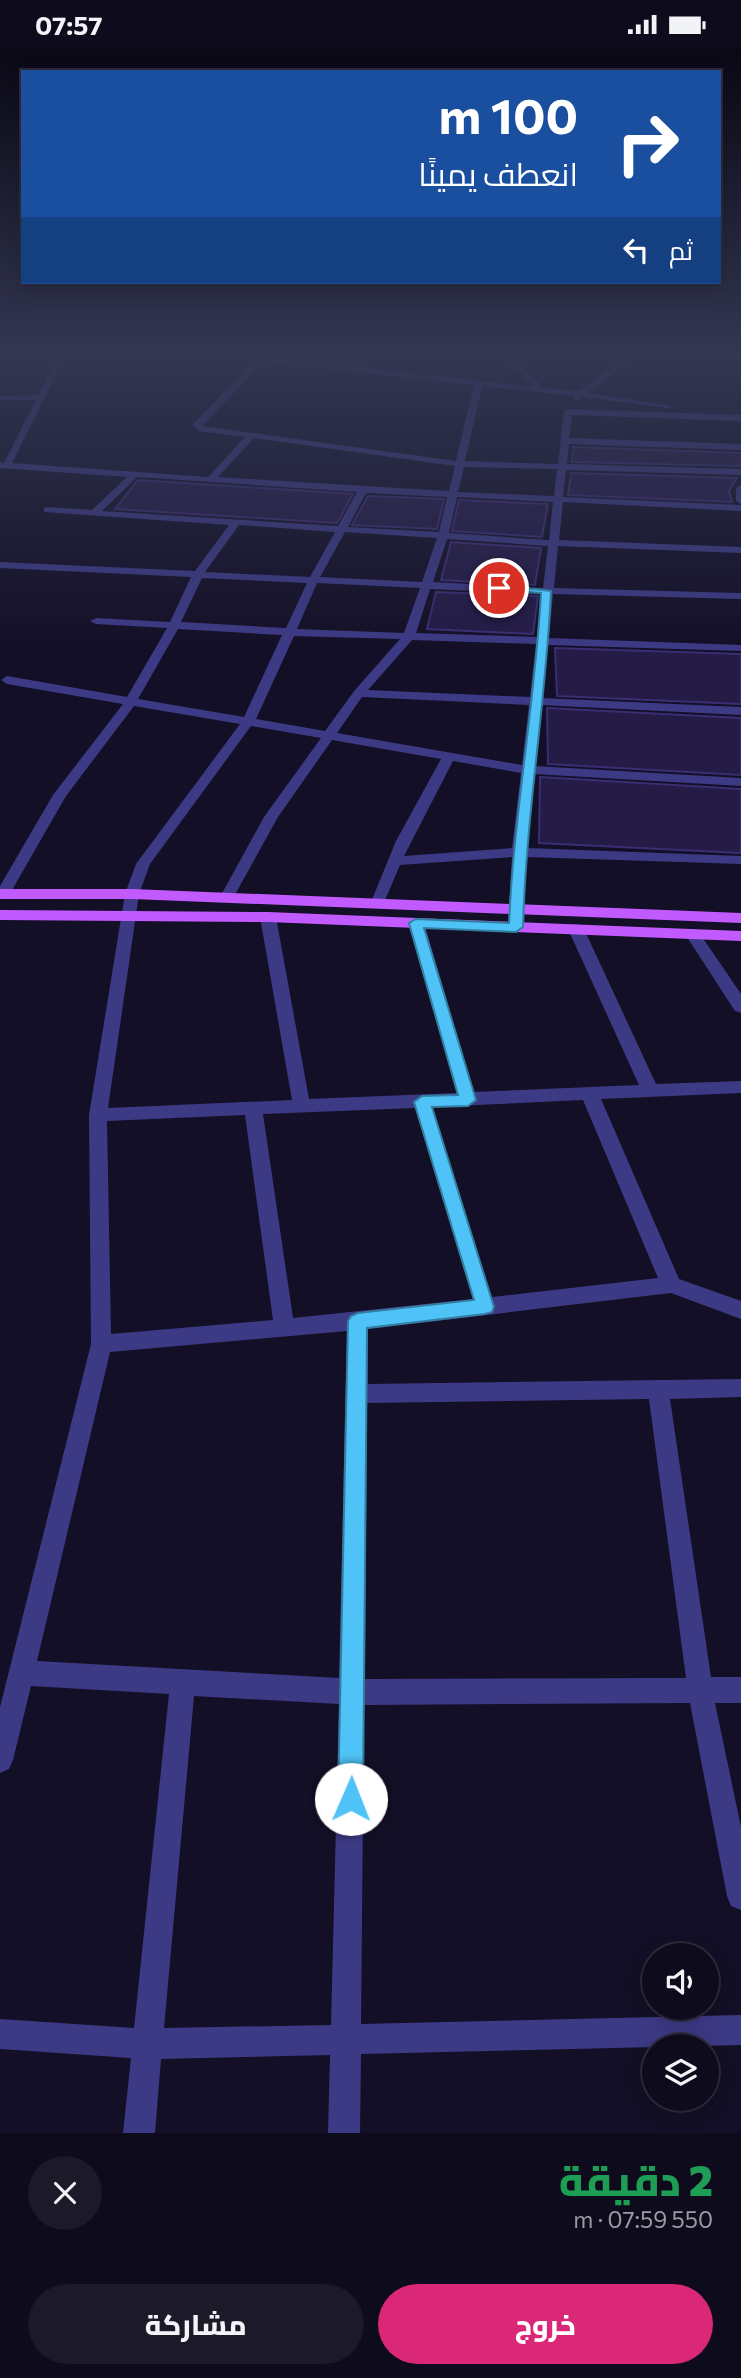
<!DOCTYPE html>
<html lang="ar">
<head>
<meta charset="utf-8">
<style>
  body { margin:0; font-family:Commissioner,Cairo,sans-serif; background:#1c1929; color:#f1f3f6; direction:rtl; height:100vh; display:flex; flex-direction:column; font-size:26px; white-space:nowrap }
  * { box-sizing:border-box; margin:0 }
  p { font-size:23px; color:#9b9ba3 }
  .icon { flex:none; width:38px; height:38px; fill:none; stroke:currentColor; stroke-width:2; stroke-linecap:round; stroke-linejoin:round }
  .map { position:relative; height:2084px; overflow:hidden; direction:ltr }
  .sheet { display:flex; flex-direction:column; background:#0e0b1c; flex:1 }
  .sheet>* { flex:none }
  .guide { position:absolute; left:21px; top:21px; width:700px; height:214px; border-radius:0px; box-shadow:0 4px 18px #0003,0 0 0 2px #2e2b3b; direction:rtl; background:#1a4fa0; color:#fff; overflow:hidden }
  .buttons { position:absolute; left:642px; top:1894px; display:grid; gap:14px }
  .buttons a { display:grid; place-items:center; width:77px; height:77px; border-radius:50%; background:#0e0b1c; box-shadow:0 4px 18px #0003,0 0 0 2px #2e2b3b; font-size:35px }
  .pin { position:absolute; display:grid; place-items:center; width:60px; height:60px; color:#fff; margin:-30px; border:4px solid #fff; border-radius:50%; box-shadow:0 2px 7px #0007 }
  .me { position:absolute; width:77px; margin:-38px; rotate:1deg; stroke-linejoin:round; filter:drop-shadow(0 0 5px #0008) }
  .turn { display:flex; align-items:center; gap:24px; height:147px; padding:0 28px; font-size:32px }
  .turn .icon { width:91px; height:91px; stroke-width:2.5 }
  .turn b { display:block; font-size:49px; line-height:60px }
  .then { display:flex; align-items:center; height:66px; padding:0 28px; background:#0003; gap:14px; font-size:26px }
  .round { display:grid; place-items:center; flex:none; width:74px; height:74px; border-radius:37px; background:#1c1929 }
  .summary { display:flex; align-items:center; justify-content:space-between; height:119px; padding:0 28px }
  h1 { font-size:42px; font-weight:800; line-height:52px; color:#1e9e55 }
  .cta { display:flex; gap:14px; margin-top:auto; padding:14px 28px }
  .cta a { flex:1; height:80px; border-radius:42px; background:#db2777; color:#fff; font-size:28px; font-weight:800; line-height:80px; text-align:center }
  .cta a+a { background:#1c1929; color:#f1f3f6 }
  .status { display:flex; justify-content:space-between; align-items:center; height:49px; padding:0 35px; background:#0e0b1c; direction:ltr }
  .status svg { height:19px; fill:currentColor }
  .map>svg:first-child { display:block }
  .building { fill:#241b47; stroke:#3b2d73; stroke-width:2 }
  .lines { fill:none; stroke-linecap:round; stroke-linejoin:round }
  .street { fill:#3d3a85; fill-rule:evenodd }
  .primary { fill:#c25bff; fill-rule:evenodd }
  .route { fill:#4fc3f7; stroke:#337fa1; stroke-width:2 }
</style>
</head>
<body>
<div class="status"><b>07:57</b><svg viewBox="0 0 49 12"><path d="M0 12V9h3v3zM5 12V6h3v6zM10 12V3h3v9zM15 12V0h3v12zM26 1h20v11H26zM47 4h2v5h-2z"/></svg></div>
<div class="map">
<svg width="741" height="2084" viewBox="0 0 741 2084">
  <rect width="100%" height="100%" fill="#130f26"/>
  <!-- building -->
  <path class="building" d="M573 398 741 404V417L572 413Z
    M571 424 737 429 729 442 732 453 568 446Z
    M138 431 353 445 337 474 115 460Z
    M368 447 444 450 437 480 352 476Z
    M459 451 548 455 542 488 452 482Z
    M451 493 541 499 535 536 441 531Z
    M436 543 538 547 533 585 427 580Z
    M555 599 741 605V655L557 647Z
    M547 659 741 669V726L548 715Z
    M540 728 741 740V804L539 794Z"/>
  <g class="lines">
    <!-- street -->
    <path class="street" d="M57 308H65L12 414 208 428 245 388 199 382 192 376 255 312 231 308H265L534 338 504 308H513L544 339 579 342 626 308H635L588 344 672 357 668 359 583 348 577 352 573 350 575 347 482 337 465 412 558 415 564 363 568 360 741 366V372L572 366 569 389 741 395V401L569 395 567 415 741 420V426L566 421 563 448 741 456V462L563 453 559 491 741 498V504L558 497 554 539 741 544V550L553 545 549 589 741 596V602L548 596 542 649 741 658V666L541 656 535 717 741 729V737L534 725 527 799 741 807V815L526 808 524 878 516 883 508 878 512 808 400 816 383 856H373L371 853 396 792 441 710 332 691 278 768 232 851H222L220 848 264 768 321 689 251 677 150 815 139 845 108 1059 292 1051 260 868 268 863 276 868 309 1050 457 1044 408 874 416 869 424 874 474 1043 639 1036 568 880 576 875 584 880 656 1035 741 1032V1044L601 1050 679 1230 741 1252V1270L671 1244 368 1280V1335L741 1330V1348L670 1350 711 1628H741V1654H715L741 1778V1861L731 1857 727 1847 690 1654 364 1656 361 1975 741 1966V1996L361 2005 360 2084H328L330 2006 161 2010 155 2084H123L131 2009 0 2000V1970L134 1979 169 1645 31 1637 13 1711 9 1720 0 1724V1658L91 1295 89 1066 125 845 136 815 240 675 134 657 66 747 8 848 0 849V837L53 746 123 655 7 635 1 631 7 627 127 648 167 579 96 575 90 572 96 569 170 573 191 528 0 519V513L195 522 229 476 44 463V459L47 458 92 461 127 428 0 419V413L4 414 36 351H0V347L38 346ZM263 313 474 336 456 412 202 377ZM254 389 455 417 449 442 218 428ZM464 418 557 420 554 447 458 443ZM137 428 357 443 338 477 102 462ZM366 444 447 448 439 483 348 478ZM457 448 553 453 549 491 449 484ZM239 476 335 483 310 528 205 523ZM345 483 437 489 422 533 320 528ZM447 490 548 497 543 539 433 533ZM202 529 307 534 286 579 181 573ZM317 534 420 539 404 584 297 580ZM430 540 542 545 537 588 416 584ZM178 580 282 586 244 668 138 650ZM294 587 400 590 355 641 325 682 256 670ZM412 591 536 595 530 648 368 641ZM362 648 529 656 522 716 337 684ZM453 712 521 724 512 799 404 807ZM583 1051 658 1229 492 1248 432 1058ZM415 1059 473 1250 293 1269 263 1065ZM245 1066 273 1271 111 1285 107 1072ZM347 1282 339 1629 37 1612 110 1303ZM649 1350 686 1629 365 1630 367 1354ZM194 1647 339 1655 331 1976 164 1979Z
      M741 436V455L736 452V439Z
      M693 880 698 882 741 945V964L735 962 685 885Z"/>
    <!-- primary -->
    <path class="primary" d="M0 840H132L741 864V874L132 850H0Z
      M0 861 268 863 741 882V892L268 873 0 871Z"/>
  </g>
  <!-- sky -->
  <linearGradient id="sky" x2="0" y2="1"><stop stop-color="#0a0815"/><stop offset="0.51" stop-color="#333752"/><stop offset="1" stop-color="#333752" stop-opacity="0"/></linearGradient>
  <rect width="741" height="600" fill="url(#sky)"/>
  <!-- route -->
  <path class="route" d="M499 536 551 542C546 654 526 765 523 878L516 883 424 879 476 1051 468 1057 432 1058 494 1258 492 1263 485 1265 367 1279 363 1750 359 1759 351 1763 342 1759 338 1750 348 1272 351 1267 358 1264 474 1251 414 1053 422 1047 458 1046 409 874 416 870 509 874C514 763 535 655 541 544L495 541Z"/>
</svg>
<div class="buttons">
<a><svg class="icon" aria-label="sound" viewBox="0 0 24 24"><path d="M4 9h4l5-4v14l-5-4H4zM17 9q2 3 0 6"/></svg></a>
<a><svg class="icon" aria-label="layers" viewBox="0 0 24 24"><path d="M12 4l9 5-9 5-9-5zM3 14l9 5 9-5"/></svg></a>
</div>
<div class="pin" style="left:499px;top:539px;background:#d93025"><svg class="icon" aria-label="arrive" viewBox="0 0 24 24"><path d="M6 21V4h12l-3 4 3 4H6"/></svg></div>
<svg class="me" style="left:351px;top:1750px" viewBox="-20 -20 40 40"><circle r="19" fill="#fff"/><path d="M0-13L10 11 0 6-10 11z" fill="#4fc3f7"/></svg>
<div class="guide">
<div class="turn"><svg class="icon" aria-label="right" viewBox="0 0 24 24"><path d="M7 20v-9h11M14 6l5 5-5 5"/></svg><div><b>100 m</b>انعطف يمينًا</div></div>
<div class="then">ثم<svg class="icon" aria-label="left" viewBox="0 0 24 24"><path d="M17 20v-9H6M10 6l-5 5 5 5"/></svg></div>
</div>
</div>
<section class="sheet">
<div class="summary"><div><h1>2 دقيقة</h1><p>550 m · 07:59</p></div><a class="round"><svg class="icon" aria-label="close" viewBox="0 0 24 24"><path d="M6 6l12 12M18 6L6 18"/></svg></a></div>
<div class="cta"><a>خروج</a><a>مشاركة</a></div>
</section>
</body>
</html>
